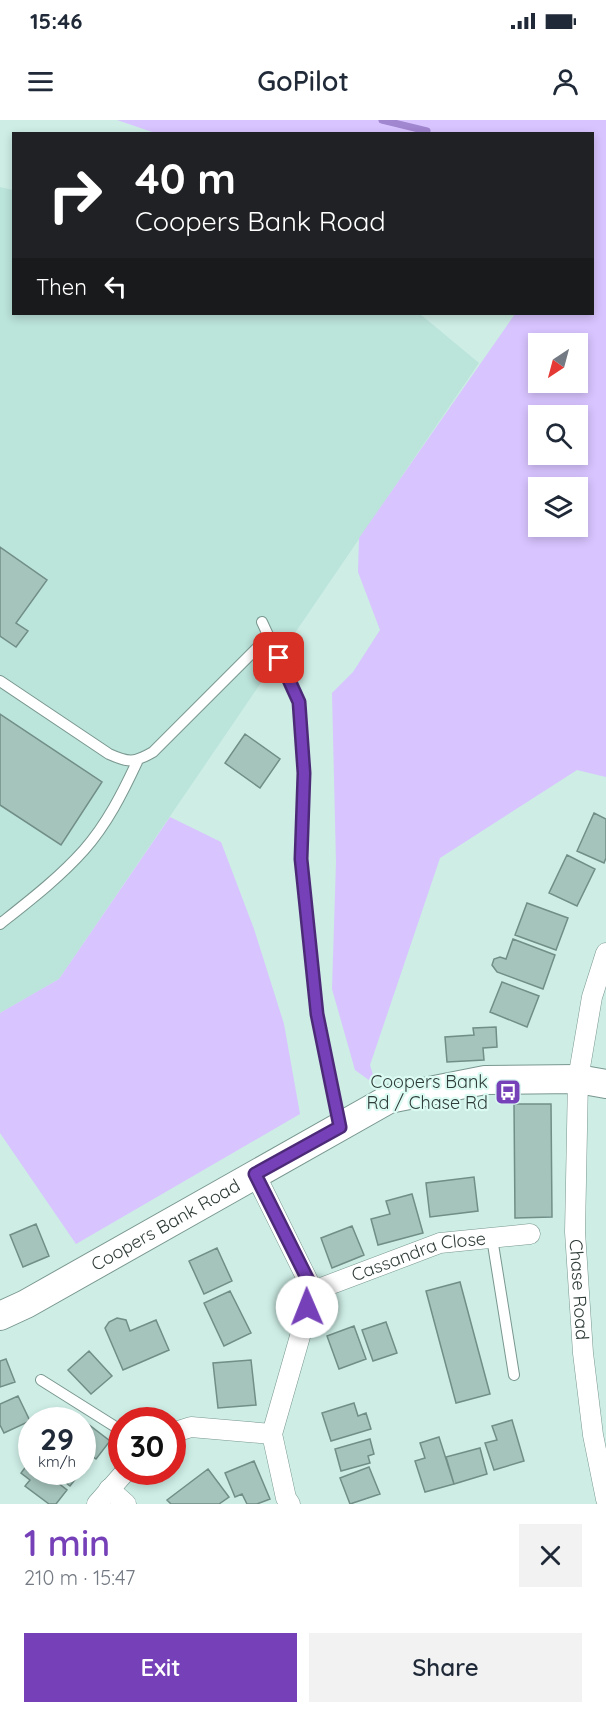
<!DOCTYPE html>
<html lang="en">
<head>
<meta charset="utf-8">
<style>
  body { margin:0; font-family:Quicksand,sans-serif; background:#f2f2f3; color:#1f2937; height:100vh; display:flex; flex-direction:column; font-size:22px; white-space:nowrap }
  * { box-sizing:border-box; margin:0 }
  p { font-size:20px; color:#747a83 }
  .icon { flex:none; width:33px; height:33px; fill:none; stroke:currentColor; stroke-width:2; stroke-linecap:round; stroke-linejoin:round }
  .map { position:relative; height:1384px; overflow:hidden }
  .side { display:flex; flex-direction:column; background:#fff; flex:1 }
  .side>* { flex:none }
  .hud { position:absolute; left:12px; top:12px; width:582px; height:183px; border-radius:0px; box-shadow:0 3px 9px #0003; background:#202124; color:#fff; overflow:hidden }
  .needle { width:39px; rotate:216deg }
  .fabs { position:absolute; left:528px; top:213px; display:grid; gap:12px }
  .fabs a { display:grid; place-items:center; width:60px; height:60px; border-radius:0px; background:#fff; box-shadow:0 3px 9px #0003; font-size:30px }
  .speed { position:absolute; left:18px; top:1287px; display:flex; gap:12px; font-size:30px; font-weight:700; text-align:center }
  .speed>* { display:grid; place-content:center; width:78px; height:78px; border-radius:50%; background:#fff; box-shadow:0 3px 9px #0003; line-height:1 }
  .speed small { font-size:15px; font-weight:400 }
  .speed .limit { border:9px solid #d22; background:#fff; color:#111 }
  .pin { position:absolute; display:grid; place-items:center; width:51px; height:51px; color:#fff; margin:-26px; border-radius:12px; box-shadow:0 3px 9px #0006 }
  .me { position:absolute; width:66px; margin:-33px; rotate:359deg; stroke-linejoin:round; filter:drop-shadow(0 0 4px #0008) }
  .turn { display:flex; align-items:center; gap:21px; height:126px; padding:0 24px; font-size:27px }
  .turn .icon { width:78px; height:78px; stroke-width:2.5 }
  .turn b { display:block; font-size:42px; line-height:51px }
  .then { display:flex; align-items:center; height:57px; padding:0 24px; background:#0003; gap:12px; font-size:22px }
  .round { display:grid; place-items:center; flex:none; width:63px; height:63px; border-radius:0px; background:#f2f2f3 }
  .headline { display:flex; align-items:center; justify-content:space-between; height:102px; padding:0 24px }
  h1 { font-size:36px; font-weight:600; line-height:45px; color:#7641b8 }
  .cta { display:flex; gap:12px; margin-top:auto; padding:12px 24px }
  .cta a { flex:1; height:69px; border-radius:0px; background:#7641b8; color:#fff; font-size:24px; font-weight:600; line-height:69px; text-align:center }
  .cta a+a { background:#f2f2f3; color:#1f2937 }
  .status { display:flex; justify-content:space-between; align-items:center; height:42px; padding:0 30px; background:#fff; direction:ltr }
  .status svg { height:16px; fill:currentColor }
  header { display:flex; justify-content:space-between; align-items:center; height:78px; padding:0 24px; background:#fff; font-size:27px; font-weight:600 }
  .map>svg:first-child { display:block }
  .built { fill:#bbe4da }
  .green { fill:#d8c4ff; fill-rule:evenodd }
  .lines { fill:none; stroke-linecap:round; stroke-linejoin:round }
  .stream { stroke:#a186d0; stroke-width:7 }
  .building { fill:#a5c4bc; stroke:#718e87; stroke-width:1.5 }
  .lane-casing { stroke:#79978f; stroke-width:12 }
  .street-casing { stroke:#79978f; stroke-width:21 }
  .secondary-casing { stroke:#79978f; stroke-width:30 }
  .lane { stroke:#fff; stroke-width:10 }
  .street { stroke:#fff; stroke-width:20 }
  .secondary { stroke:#fff; stroke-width:28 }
  .route-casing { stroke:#4d2a78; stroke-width:15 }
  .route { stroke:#7641b8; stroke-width:10 }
  .labels { text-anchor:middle; stroke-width:4.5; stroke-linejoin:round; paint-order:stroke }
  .poi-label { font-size:18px; fill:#2f3c39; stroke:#dbfbf2; text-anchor:end }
  .street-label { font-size:18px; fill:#2f3c39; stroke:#dbfbf2 }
</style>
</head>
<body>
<div class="status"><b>15:46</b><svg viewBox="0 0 49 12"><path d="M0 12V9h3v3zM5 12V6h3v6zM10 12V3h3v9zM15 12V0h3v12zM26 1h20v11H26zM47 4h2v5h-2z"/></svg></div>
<header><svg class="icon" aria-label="menu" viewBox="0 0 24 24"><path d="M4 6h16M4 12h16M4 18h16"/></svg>GoPilot<svg class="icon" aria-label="person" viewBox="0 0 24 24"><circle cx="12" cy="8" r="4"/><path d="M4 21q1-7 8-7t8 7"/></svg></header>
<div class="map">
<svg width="606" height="1384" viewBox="0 0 606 1384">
  <rect width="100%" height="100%" fill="#cdede5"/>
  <!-- built -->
  <path class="built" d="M0 67 13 70 14 194H420L479 243 59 859 0 893Z"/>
  <!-- green -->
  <path class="green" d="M117 0H606V657L577 650 440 738 370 945 376 965 355 950 332 869 336 742 332 573 353 552 380 510 358 452 359 418 515 194H592V14H158ZM538 224H578V262H538ZM538 296H578V334H538ZM538 368H578V406H538Z
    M170 697 221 722 254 809 284 904 300 994 76 1124 0 1013V893L59 859Z"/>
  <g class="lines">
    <!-- stream -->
    <path class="stream" d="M382 0 427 11"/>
  </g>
  <!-- building -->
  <path class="building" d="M0 427 47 460 16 503 28 511 16 527 0 516Z
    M0 594 102 662 61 725 0 685Z
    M245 614 280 639 260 668 225 643Z
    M594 693 606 699V738L604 743 577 731Z
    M567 735 595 749 577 786 549 773Z
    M527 783 568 798 556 830 515 815Z
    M513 819 555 835 543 869 497 852 492 845 494 839 500 837 506 839Z
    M502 862 539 876 527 907 490 892Z
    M496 907 497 927 483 928 484 940 447 942 445 917 474 915 473 908Z
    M514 984H551L552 1097 515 1098Z
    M474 1057 478 1091 430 1097 426 1063Z
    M412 1074 423 1113 378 1125 371 1099 390 1094 386 1081Z
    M36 1104 49 1136 23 1147 10 1115Z
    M352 1106 364 1135 332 1148 321 1118Z
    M217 1128 232 1161 204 1174 189 1141Z
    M460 1162 490 1274 456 1283 426 1171Z
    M230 1171 251 1213 224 1226 204 1183Z
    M117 1198 126 1200 130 1211 156 1200 169 1230 123 1250 105 1208 109 1202Z
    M386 1202 397 1233 373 1241 362 1210Z
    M354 1206 366 1239 339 1249 327 1216Z
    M89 1231 112 1256 91 1274 68 1250Z
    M6 1239 15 1262 0 1267V1241Z
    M251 1240 256 1285 218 1288 213 1243Z
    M18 1276 30 1301 4 1313 0 1305V1284Z
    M354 1283 358 1296 366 1293 371 1309 331 1321 322 1293Z
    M71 1291 110 1321 96 1339 82 1329V1300H64Z
    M512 1300 524 1341 494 1350 485 1323 497 1320 492 1306Z
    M439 1317 454 1364 425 1372 415 1341 425 1338 420 1323Z
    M370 1319 374 1334 368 1336 370 1343 341 1351 335 1329Z
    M480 1328 487 1354 454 1364 446 1337Z
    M30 1341 32 1352H44L67 1370 56 1384H49L25 1366 30 1360 21 1353Z
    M254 1341 270 1379 257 1384H247L242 1374 235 1377 225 1353Z
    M369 1347 380 1374 350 1384 340 1358Z
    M208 1349 229 1377 219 1384H171L167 1380Z
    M52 1352H81L70 1366Z"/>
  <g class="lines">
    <!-- lane casing -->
    <g class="lane-casing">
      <path id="lane" d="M262 502 299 582 304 653 301 739 317 894 340 1006
        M0 561 109 634C129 643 134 643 153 632L269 516
        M0 804C29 781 59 758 84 730 107 704 123 672 137 642
        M492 1118 514 1255
        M41 1260 122 1311"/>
    </g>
    <!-- street casing -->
    <g class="street-casing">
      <g id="street">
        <path id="s1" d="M606 833 592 877 578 959 575 1112 583 1233 593 1315 606 1379"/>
        <path d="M255 1054 313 1171 272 1314 286 1378 290 1384"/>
        <path id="s2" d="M313 1171 440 1123 530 1114"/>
        <path d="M172 1313 191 1307 272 1314"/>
        <path d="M109 1369 126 1384"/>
        <path d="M97 1384 125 1352"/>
      </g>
    </g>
    <!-- secondary casing -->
    <g class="secondary-casing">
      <g id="secondary">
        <path id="s3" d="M0 1196 26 1184 389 979 485 960 578 959 606 964"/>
      </g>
    </g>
    <!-- lane -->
    <use href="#lane" class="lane"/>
    <!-- street -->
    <use href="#street" class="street"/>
    <!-- secondary -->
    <use href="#secondary" class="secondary"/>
  </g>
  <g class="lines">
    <!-- route casing -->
    <g class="route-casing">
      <path id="route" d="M279 538 299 582 304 653 301 739 317 894 340 1007 255 1054 313 1170 307 1187"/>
    </g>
    <!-- route -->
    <use href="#route" class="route"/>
  </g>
  <!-- icons -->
  <defs>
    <g id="bus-square" transform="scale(1.35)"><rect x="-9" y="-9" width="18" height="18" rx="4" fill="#7641b8" stroke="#dbfbf2"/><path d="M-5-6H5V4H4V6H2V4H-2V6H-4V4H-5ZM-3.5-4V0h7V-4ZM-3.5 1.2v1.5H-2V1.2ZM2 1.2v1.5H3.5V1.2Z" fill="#fff"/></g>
  </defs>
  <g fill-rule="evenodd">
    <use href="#bus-square" x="508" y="972"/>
  </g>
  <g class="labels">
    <!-- poi labels -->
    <g class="poi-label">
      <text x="488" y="968">Coopers Bank<tspan x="488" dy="21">Rd / Chase Rd</tspan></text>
    </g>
    <!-- street labels -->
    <g class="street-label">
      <text dy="6" stroke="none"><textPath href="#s3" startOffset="189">Coopers Bank Road</textPath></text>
      <text dy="6" stroke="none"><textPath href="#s2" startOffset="112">Cassandra Close</textPath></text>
      <text dy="6" stroke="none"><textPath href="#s1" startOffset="340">Chase Road</textPath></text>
    </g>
  </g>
</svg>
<div class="fabs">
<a><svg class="needle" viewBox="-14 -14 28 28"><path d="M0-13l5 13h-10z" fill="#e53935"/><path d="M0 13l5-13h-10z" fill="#747a83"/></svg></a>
<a><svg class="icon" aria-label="search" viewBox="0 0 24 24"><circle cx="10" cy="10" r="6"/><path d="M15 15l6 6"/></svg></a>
<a><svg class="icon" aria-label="layers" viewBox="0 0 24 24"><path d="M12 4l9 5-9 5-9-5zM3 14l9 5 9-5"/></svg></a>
</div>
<div class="speed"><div>29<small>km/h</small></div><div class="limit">30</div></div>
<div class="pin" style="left:279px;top:538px;background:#d93025"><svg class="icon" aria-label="arrive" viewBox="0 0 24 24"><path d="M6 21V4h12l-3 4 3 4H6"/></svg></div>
<svg class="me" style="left:307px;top:1187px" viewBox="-20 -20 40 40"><circle r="19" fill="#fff"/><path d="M0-13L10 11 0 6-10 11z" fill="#7641b8"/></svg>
<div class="hud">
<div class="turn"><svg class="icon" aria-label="right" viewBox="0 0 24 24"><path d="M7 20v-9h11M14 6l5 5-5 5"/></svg><div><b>40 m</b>Coopers Bank Road</div></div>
<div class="then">Then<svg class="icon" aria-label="left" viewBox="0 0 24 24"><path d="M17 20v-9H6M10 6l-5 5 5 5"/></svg></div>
</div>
</div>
<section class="side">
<div class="headline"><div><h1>1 min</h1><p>210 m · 15:47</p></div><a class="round"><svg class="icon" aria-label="close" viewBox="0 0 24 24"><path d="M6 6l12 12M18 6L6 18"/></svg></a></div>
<div class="cta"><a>Exit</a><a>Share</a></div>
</section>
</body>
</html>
